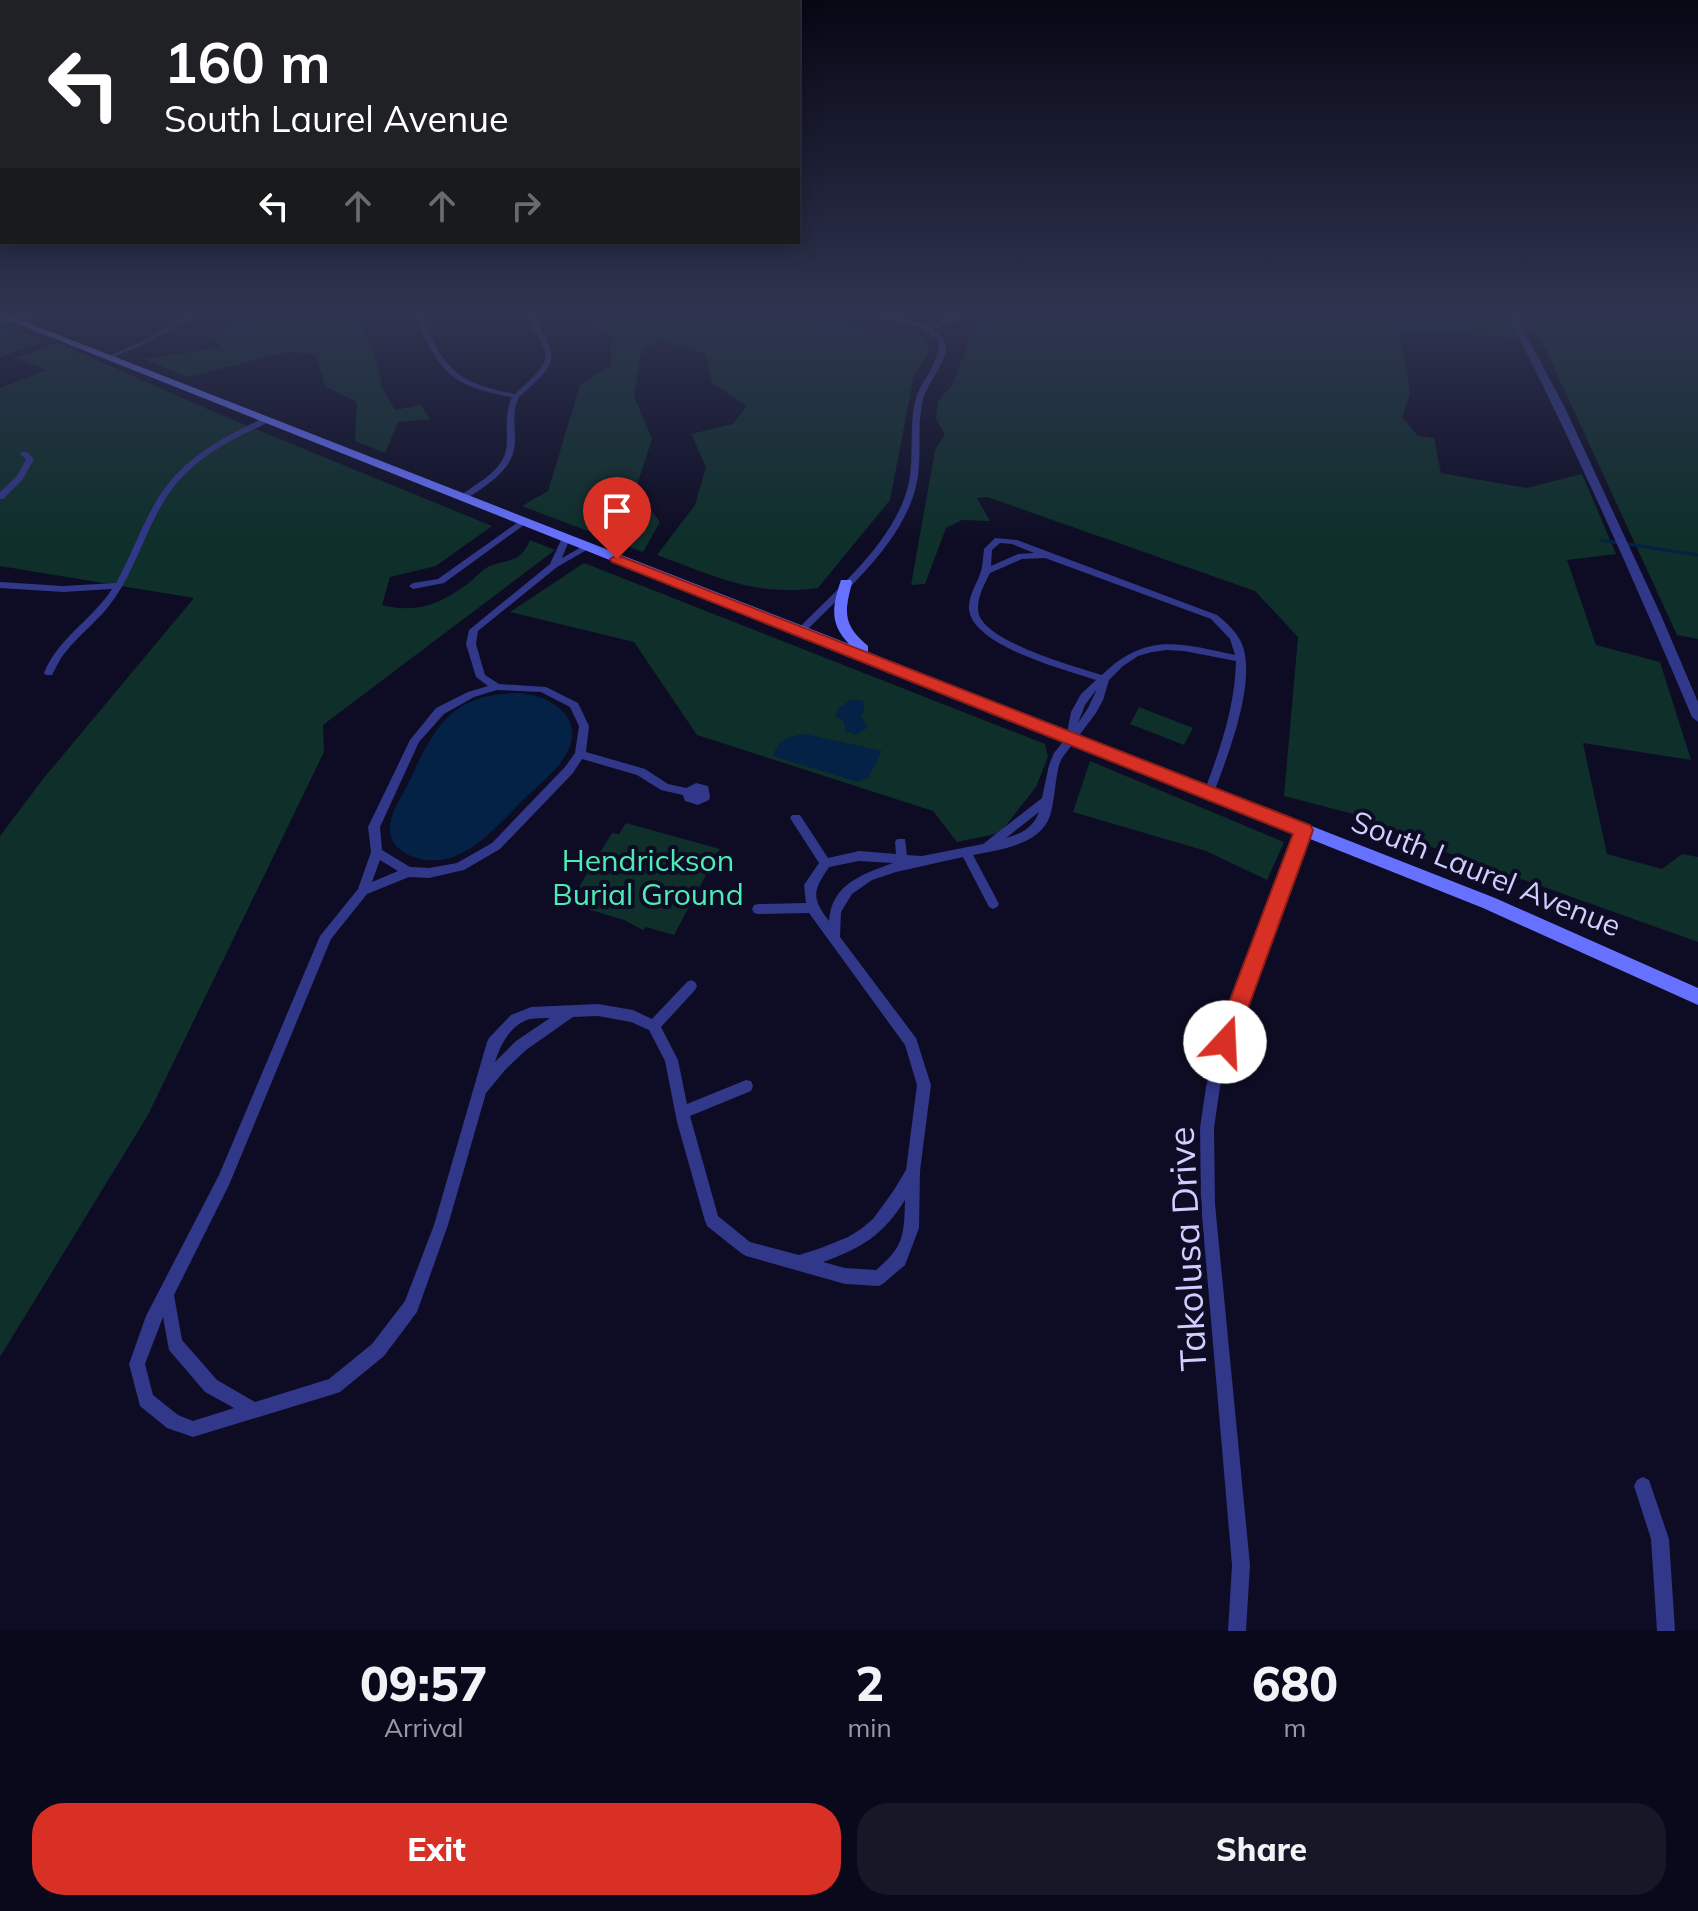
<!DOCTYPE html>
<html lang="en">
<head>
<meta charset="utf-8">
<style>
  body { margin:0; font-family:Mulish,sans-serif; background:#181728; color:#f1f3f6; height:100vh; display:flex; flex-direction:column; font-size:30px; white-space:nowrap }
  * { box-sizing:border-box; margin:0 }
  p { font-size:26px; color:#999aa3 }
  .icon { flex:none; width:44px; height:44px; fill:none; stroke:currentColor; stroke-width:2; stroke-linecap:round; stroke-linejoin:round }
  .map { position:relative; height:1631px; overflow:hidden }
  .drawer { display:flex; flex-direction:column; background:#0a091b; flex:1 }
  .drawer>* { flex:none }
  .hud { position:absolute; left:0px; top:0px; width:800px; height:244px; box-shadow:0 4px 20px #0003,0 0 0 2px #2a2a3a; background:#202124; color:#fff; overflow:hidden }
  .pin { position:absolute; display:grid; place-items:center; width:68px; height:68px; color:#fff; margin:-82px -34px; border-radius:50% 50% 50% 0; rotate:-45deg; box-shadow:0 0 8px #0007 }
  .pin .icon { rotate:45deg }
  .me { position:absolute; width:88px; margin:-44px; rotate:20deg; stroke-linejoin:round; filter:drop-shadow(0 0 6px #0008) }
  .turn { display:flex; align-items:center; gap:28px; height:168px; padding:0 32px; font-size:36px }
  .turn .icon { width:104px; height:104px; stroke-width:2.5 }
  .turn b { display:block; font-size:56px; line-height:68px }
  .lanes { display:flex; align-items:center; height:76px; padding:0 32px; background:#0003; justify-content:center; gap:40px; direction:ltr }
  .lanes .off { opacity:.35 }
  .eta { display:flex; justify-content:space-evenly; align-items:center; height:136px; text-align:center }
  .eta b { font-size:48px; font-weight:800; line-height:56px }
  .action { display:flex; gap:16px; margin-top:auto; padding:16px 32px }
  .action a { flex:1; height:92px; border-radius:32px; background:#d93025; color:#fff; font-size:32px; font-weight:800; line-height:92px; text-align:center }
  .action a+a { background:#181728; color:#f1f3f6 }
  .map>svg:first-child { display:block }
  .green { fill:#0e2f2a }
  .water { fill:#042245 }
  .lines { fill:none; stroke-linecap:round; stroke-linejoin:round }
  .stream { stroke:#042245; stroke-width:3 }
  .minor { fill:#313789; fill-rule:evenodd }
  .tertiary { fill:#313789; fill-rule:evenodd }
  .secondary { fill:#6672ff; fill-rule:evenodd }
  .rail-casing { stroke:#00faf9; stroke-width:4 }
  .rail { stroke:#0d0c24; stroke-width:2; stroke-dasharray:6; stroke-linecap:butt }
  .route { fill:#d93025; stroke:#8d1f18; stroke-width:2 }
  .labels { text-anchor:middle; stroke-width:8; stroke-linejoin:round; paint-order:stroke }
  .park-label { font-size:30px; fill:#4eecb4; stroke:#0d0c24 }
  .street-label { font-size:30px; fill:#cfcfff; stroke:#0d0c24 }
  .near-street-label { font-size:36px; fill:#cfcfff; stroke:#0d0c24 }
</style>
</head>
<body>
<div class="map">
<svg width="1698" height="1631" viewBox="0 0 1698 1631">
  <rect width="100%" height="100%" fill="#0d0c24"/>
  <!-- green -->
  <path class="green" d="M284 312H358L356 314 374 351 382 387 395 410 421 405 430 419 398 422 385 453 355 441 357 402 325 386 316 355 290 351 188 377 143 359 221 347 207 332 279 316Z
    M584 312H690L733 316 784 312 841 326 925 337 929 352 914 375 890 500 818 588C754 597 715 576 657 555L695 505 706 467 691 434 733 424 747 406 712 383 705 353 662 340 642 348 634 396 652 439 635 491 660 522 643 552 522 506 548 491 580 385 611 365V337Z
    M986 312H1501L1518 337 1400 332 1410 394 1402 417 1418 436 1434 438 1441 473 1526 488 1582 474 1616 554 1567 560 1596 645 1660 662 1691 760 1583 743 1607 854 1662 869 1682 854 1698 857V942L1409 839 1361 816 1284 796 1298 637 1255 591 987 497 977 498 990 521 962 520 946 528 925 584 911 585 935 450 945 434 936 419 938 401 952 385 970 339Z
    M1521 312H1698V639L1677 635 1546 350Z
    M0 324 45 340 0 358Z
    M58 343 214 412 492 526 436 566 390 577 382 605C418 614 441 604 470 582 476 577 483 569 490 566 509 558 520 564 530 540L555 550 323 725 324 752 148 1115 0 1357V836L43 779 194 598 0 566V388L47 370 15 358Z
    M584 563 1045 744 1048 757 1036 787 1000 833 957 842 933 811 697 735 634 642 510 612Z
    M1139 707 1193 728 1184 745 1130 724Z
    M1090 761 1284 842 1267 880 1206 851 1073 812Z
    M626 823 720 849 674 935 646 927 643 930 624 920 574 905 579 897 574 895 612 833 619 834Z"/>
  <!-- water -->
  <path class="water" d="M520 693C554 696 587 720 565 756 555 773 537 786 523 800 494 829 458 875 411 856 402 852 393 846 391 836 386 820 398 803 405 790 433 732 446 693 520 693Z
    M851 699 863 701 864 710 861 716 868 727 856 735 845 731 844 722 835 715 838 709Z
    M805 734 882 751 869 777 858 782 773 756C779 739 787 737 805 734Z"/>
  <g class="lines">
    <!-- stream -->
    <path class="stream" d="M1602 540 1619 543
      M1627 544 1698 555"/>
    <!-- minor -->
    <path class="minor" d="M196 312H203L147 343 111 358 106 357 143 341Z
      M413 312H419C445 367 452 382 515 394 559 354 549 359 524 312H530C560 359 561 359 519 397 512 412 515 425 515 442 514 470 487 485 466 499L459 497C478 481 507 471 507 441 507 425 505 413 512 397 446 385 440 371 413 312Z
      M851 312C869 311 914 317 928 327 938 323 960 311 968 312L955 321 933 330 943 338C944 340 946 347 946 350 945 363 927 384 923 400 916 428 923 458 916 486 903 543 844 592 805 632H799V628C838 588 897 539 909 482 914 456 909 428 915 402 920 380 942 362 938 340L916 325Z
      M264 418 271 420C261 427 249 431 238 437 218 447 199 460 183 476 150 510 141 561 114 599 100 620 79 634 64 654 59 660 56 668 52 675H46L44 673C58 638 92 620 112 589L63 592 0 588V582L63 586 116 583C130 558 140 530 154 505 178 461 220 438 264 418Z
      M21 452H27L34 459 23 479 3 499H0V492L17 476 26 459 20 454Z
      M521 520H524L528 522 444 583 413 589 409 586 413 583 438 579Z
      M566 535 570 538 562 558 585 545H591L592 547 557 567 478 631 476 644 485 675 499 684 546 687 578 703 589 726 586 752 645 769 668 784 686 788 696 783 708 786 710 797 709 800 698 805 685 801 683 795 661 790 637 775 582 759 573 773 500 849 464 870 429 878 409 877 367 894 331 939 229 1185 174 1295 182 1340 217 1380 255 1402 329 1379 372 1344 405 1301 434 1225 487 1042 489 1038 511 1015 531 1007 598 1004 633 1010 652 1019 687 982 691 980 695 982 697 986 695 990 661 1027 678 1060 687 1104 746 1080 751 1081 753 1086 751 1091 690 1116 718 1216 750 1242 799 1255 821 1248 848 1237 861 1229 873 1219 894 1190 906 1170 917 1085 905 1045 809 913 758 914 754 913 752 909 754 905 758 904 806 903 804 885 819 863 792 821 790 818 792 815H800L828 858 859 851 896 854 895 842 897 839H905L907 855 922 856 983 844 1042 798 1049 765 1054 753 1066 738 1071 712 1081 694 1096 680C1066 670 972 646 969 609 968 597 976 585 980 574 983 566 983 557 984 549L995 538 1017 540 1217 615C1227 623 1237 632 1242 644 1257 681 1228 756 1214 792L1209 796 1204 792C1220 750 1235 707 1236 661L1184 651 1167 650 1152 652 1138 656 1123 666 1109 680 1103 700 1096 713 1062 758 1059 765C1055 781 1055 799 1050 816 1040 845 999 850 973 855L999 904 997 907 993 909 989 907 963 857 896 872 872 880 852 894 841 912 840 937 916 1038 931 1085 920 1171 919 1228 905 1265 884 1283 879 1286 845 1284 746 1256 741 1253 707 1226 705 1221 677 1122 665 1061 649 1030 631 1022 598 1016 573 1017 526 1050 506 1069 486 1093 448 1225 417 1312 384 1356 340 1392 334 1394 193 1437 167 1428 140 1406 129 1364 146 1316 219 1175 320 936 358 889 371 852 368 827 410 740 436 708 468 692 488 686 476 677 466 644 469 630 550 564 562 538ZM1000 543 1012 544 1034 553 1018 554 991 566 992 550ZM1045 558 1211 619 1230 639 1235 655C1180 643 1146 632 1102 675 1074 666 989 643 979 615 975 601 984 585 990 573L1022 559ZM1097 689 1088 708 1078 723 1085 705ZM497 690 541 692 570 707 579 726 575 753 565 767 492 843 457 863 429 868 410 867 382 850 380 827 419 742 444 714 474 697ZM1039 812C1034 827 1021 834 1006 838ZM380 860 398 871 372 882ZM859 861 893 863C863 874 831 884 829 921 811 897 813 891 829 867ZM550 1018 516 1041 495 1062C500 1045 511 1024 530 1019 536 1018 544 1018 550 1018ZM905 1200C904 1235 904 1247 876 1270L845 1268 823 1262C862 1248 883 1235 905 1200ZM163 1317 169 1350 205 1392 234 1408 193 1421 178 1415 153 1395 145 1364Z
      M1304 826 1308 827 1310 830 1232 1042 1220 1087 1214 1128 1215 1204 1250 1565 1246 1631H1228L1232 1565 1201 1204 1200 1128 1206 1087 1218 1042 1298 830 1300 827Z
      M1643 1477 1649 1480 1669 1539 1675 1631H1657L1651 1539 1634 1486 1637 1480Z"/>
    <!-- tertiary -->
    <path class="tertiary" d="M1506 312H1514L1565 408 1660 613 1698 702V722L1692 717C1634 580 1574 444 1506 312Z"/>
    <!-- secondary -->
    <path class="secondary" d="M0 312 849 644C830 624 832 608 840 583L841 580H851L852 583C844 613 843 625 868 646V652L1495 898 1698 988V1005L1483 908 0 317Z"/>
    <!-- rail casing -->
    <g class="rail-casing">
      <path id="rail" d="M0 321 43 312"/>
    </g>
    <!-- rail -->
    <use href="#rail" class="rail"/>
  </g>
  <!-- sky -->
  <linearGradient id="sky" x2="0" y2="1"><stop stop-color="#070714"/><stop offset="0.58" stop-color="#2f3450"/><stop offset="1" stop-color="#2f3450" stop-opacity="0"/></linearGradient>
  <rect width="1698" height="540" fill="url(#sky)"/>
  <!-- route -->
  <path class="route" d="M617 555 1310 825 1313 830 1233 1049 1225 1052 1217 1049 1214 1042 1293 834 612 562 610 559Z"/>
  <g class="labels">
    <!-- park labels -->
    <g class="park-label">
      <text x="648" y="871">Hendrickson<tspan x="648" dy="34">Burial Ground</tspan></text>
    </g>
    <!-- street labels -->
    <g class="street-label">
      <text transform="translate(1486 874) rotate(22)" y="10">South Laurel Avenue</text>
    </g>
    <!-- near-street labels -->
    <g class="near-street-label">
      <text transform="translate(1187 1249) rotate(-93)" y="13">Takolusa Drive</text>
    </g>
  </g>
</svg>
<div class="pin" style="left:617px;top:559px;background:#d93025"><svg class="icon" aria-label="arrive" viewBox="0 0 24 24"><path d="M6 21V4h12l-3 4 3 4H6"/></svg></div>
<svg class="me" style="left:1225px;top:1042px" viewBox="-20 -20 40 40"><circle r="19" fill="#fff"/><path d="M0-13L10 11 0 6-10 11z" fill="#d93025"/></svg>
<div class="hud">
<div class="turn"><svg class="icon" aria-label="left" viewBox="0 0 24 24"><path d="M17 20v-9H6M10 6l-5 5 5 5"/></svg><div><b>160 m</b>South Laurel Avenue</div></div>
<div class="lanes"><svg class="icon" aria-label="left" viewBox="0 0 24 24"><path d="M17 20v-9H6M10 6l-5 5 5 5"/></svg><svg class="icon off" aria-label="ahead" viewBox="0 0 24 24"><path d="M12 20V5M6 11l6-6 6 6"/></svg><svg class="icon off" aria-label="ahead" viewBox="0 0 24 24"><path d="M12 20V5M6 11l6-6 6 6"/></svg><svg class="icon off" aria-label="right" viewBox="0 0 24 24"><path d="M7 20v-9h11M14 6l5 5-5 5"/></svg></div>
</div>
</div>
<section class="drawer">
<div class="eta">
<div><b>09:57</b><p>Arrival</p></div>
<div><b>2</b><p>min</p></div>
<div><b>680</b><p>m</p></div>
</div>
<div class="action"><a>Exit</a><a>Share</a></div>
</section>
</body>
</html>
